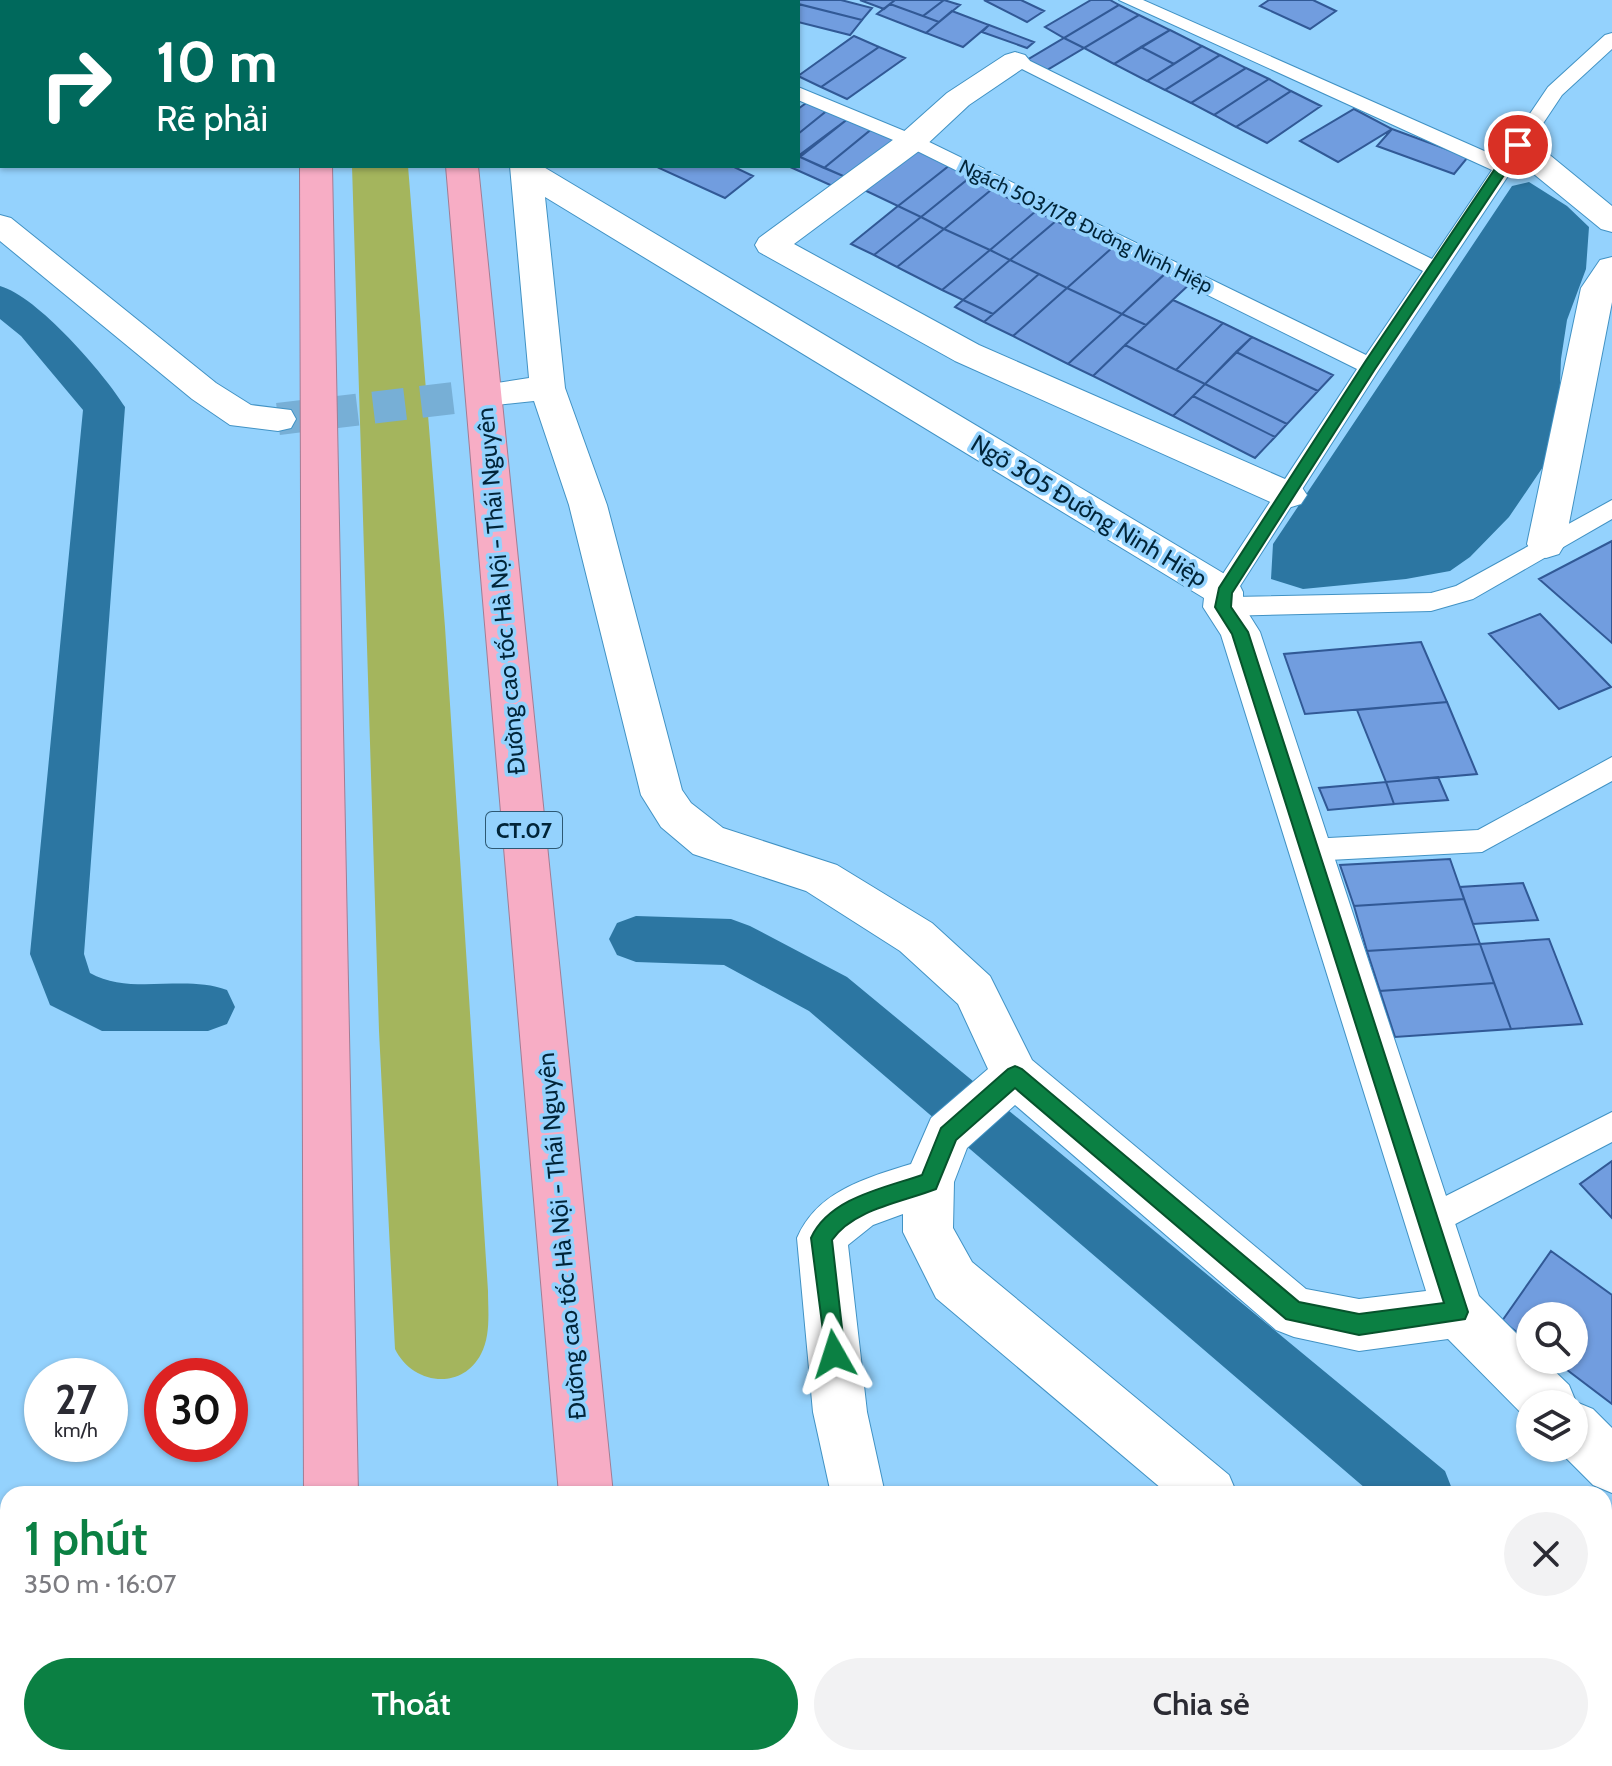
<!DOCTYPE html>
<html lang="vi">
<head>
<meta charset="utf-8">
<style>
  body { margin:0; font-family:Cabin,sans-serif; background:#f2f2f3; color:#2b2b33; height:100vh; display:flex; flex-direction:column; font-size:30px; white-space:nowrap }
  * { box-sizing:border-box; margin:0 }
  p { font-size:26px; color:#7c7c81 }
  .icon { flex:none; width:44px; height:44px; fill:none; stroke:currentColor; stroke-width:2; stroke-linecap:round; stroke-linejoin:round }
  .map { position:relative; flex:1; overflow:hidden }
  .panel { position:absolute; left:0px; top:1486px; width:1612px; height:280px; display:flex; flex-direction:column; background:#fff; border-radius:24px 24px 0 0; box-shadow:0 2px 6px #0004 }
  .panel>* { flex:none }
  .hud { position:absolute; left:0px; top:0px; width:800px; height:168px; box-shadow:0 2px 6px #0004; background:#00695c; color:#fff; overflow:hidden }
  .tools { position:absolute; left:1516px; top:1302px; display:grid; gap:16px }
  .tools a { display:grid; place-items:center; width:72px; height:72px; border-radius:50%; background:#fff; box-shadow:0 2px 6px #0004; font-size:40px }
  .speed { position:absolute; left:24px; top:1358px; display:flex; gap:16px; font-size:40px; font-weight:700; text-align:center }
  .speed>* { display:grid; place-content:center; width:104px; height:104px; border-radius:50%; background:#fff; box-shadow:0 2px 6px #0004; line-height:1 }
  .speed small { font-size:20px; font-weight:400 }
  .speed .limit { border:12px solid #d22; background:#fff; color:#111 }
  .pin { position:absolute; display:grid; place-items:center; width:68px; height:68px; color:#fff; margin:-34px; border:4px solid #fff; border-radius:50%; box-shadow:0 2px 8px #0007 }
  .me { position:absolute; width:88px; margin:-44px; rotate:354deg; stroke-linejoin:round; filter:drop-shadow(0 0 6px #0008) }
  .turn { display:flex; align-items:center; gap:28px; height:168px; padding:0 24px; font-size:36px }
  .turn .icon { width:104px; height:104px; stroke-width:2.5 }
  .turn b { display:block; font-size:56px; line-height:68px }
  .round { display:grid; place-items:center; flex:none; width:84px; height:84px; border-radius:42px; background:#f2f2f3 }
  .head { display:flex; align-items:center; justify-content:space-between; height:136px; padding:0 24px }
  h1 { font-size:48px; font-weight:600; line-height:60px; color:#0b8043 }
  .action { display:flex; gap:16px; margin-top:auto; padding:16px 24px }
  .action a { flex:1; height:92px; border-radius:48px; background:#0b8043; color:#fff; font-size:32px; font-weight:600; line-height:92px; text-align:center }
  .action a+a { background:#f2f2f3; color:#2b2b33 }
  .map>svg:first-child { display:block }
  .green { fill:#a4b55d }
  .water { fill:#2c76a2 }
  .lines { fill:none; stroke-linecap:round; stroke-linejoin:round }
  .canal { fill:#2c76a2; fill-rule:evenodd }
  .building { fill:#719ddf; stroke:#315996; stroke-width:2 }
  .minor-tunnel { stroke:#77afd6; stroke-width:32; stroke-dasharray:32 16; stroke-linecap:butt }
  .service-casing { stroke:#4192c4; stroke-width:2 }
  .minor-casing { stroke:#4192c4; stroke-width:2 }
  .motorway-casing { stroke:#a17d94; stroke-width:2 }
  .service { fill:#fff; fill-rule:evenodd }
  .minor { fill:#fff; fill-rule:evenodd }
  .motorway { fill:#f7adc5; fill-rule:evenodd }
  .route { fill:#0b8043; stroke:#07532c; stroke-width:2 }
  .labels { text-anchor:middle; stroke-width:7; stroke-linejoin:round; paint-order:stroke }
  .far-street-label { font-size:20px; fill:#012539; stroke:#94d2fd }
  .shield { fill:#94d2fd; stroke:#2d5974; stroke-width:2 }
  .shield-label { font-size:22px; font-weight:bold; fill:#012539 }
  .street-label { font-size:24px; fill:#012539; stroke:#94d2fd }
</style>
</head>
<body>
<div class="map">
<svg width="1612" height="1766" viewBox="0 0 1612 1766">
  <rect width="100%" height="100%" fill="#94d2fd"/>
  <!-- green -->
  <path class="green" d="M352 166H408L445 627 488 1291C488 1311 491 1335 481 1354 461 1392 412 1384 395 1349L379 1031Z
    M400 1758H524V1766H399Z"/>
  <!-- water -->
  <path class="water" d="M1529 182 1567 206 1589 227 1586 269 1567 320 1561 359 1559 407 1547 461 1509 517 1470 557 1450 571 1406 579 1303 589 1271 579 1273 544 1512 186Z"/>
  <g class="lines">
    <!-- canal -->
    <path class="canal" d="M0 286C37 296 104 373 125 407L84 954 90 973C131 996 183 974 227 990L235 1007 227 1024 208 1031H102L50 1005 30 954 83 410 21 336 0 319Z
      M636 916 731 919 750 926 847 977 1445 1471 1454 1494H1372L809 1011 724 965 636 962 617 955 609 939 617 923Z
      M1604 1613 1612 1616V1688L1604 1685Z"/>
  </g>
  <!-- building -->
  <path class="building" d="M783 0H841L872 8 862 20Z
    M860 0H895L884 9Z
    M895 0H944L923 16 890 4Z
    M944 0 960 5 939 22 923 16Z
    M984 0H1021L1044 11 1027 22Z
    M1091 0H1110L1119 5 1064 38 1045 27Z
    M1269 0H1313L1336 11 1310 29 1260 6Z
    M798 4 862 20 850 35 798 22Z
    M890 4 923 16 939 22 926 33 877 14Z
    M1119 5 1139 15 1084 48 1064 38Z
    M952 11 989 25 963 47 926 33Z
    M1139 15 1170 30 1114 64 1084 48Z
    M989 25 1034 42 1027 48 982 32Z
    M1170 30 1202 46 1174 64 1141 47Z
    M854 36 879 47 821 87 798 76Z
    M1064 38 1084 48 1047 70 1027 60Z
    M1202 46 1220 55 1165 90 1147 81Z
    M879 47 905 58 847 99 821 87Z
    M1141 47 1174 64 1147 81 1114 64Z
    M1220 55 1246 68 1191 103 1165 90Z
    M1246 68 1269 79 1214 115 1191 103Z
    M1269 79 1291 91 1236 127 1214 115Z
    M1291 91 1321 106 1267 143 1236 127Z
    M809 101 829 109 798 134V109Z
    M829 109 849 118 798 156V134Z
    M1354 109 1392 129 1338 162 1300 141Z
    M849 118 873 128 824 168 800 157Z
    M873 128 897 138 848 178 824 168Z
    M1392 129 1468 157 1454 174 1377 146Z
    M912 147 950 165 898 206 860 188Z
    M798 156 848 178 837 188 788 166H798Z
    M950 165 973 175 921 217 898 206Z
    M661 166H732L753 176 725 198 659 168Z
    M968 179 991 190 944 229 921 217Z
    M991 190 1036 211 990 250 944 229Z
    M898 206 921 217 874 255 851 244Z
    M1036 211 1056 221 1010 260 990 250Z
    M921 217 944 229 897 267 874 255Z
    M1056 221 1113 247 1067 288 1010 260Z
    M944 229 990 250 942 290 897 267Z
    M1113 247 1167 272 1122 314 1067 288Z
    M990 250 1010 260 963 300 942 290Z
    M1010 260 1039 274 993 314 963 300Z
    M1171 268 1195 279 1146 325 1122 314Z
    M1039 274 1067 288 1013 336 984 322Z
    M1067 288 1122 314 1068 364 1013 336Z
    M963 300 993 314 984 322 955 307Z
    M1173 300 1223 323 1176 370 1125 345Z
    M1122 314 1146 325 1093 376 1068 364Z
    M1223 323 1252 337 1205 384 1176 370Z
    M1252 337 1333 375 1318 391 1236 352Z
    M1125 345 1176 370 1205 384 1173 416 1093 376Z
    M1236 352 1318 391 1287 424 1205 384Z
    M1205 384 1287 424 1275 437 1193 396Z
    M1193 396 1275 437 1255 458 1173 416Z
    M1612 541V643L1539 579Z
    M1540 614 1611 687 1559 709 1489 634Z
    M1421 642 1447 702 1305 714 1284 654Z
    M1447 702 1477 774 1386 782 1357 710Z
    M1438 777 1448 800 1394 804 1386 782Z
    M1386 782 1394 804 1328 810 1319 788Z
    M1450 859 1464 899 1354 906 1340 865Z
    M1523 883 1538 920 1473 924 1460 887Z
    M1464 899 1480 944 1367 951 1354 906Z
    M1549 939 1582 1024 1511 1029 1480 944Z
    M1480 944 1494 983 1380 991 1367 951Z
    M1494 983 1511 1029 1395 1037 1380 991Z
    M1612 1161V1218L1580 1184Z
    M1551 1251 1612 1295V1404L1554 1360H1574V1316H1530V1342L1502 1321Z"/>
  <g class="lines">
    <!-- minor-tunnel -->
    <path class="minor-tunnel" d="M278 419 496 393"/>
    <!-- service casing -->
    <g class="service-casing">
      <path id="service" d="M545 0H568L569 2H546Z
        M1119 0H1143L1500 158 1548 87 1605 35 1612 33V49L1562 95 1378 371 1233 597 1431 593 1456 586 1612 500V519L1473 599 1431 611 1223 616 1214 614 1211 607 1218 599 1212 592 1215 586 1357 369 905 145 798 100V87L919 137 1366 355 1423 271 1006 61 1015 55 1022 57 1432 259 1492 170Z
        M1612 757V781L1482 852 1310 861 1300 858 1296 850 1300 842 1310 839 1478 830Z
        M1612 1112V1142L1440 1232 1429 1236 1418 1232 1413 1221 1418 1210Z"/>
    </g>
    <!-- minor casing -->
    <g class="minor-casing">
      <path id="minor" d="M492 0H520V2H492Z
        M731 0H760L730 2Z
        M1015 52 1025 55 1030 61 1025 67 969 105 923 148 794 244 979 345 1301 486 1307 495 1301 504 1288 508 1275 504 955 361 759 252 755 245 759 238 901 134 947 93 1005 55Z
        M1518 136 1529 138 1612 206V232L1601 229 1507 152 1503 145 1507 138Z
        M510 166H542L1238 582 1243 592V605L1260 632 1479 1296 1530 1347V1360H1543L1569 1385 1576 1402 1593 1409 1612 1428V1493L1593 1485 1556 1448H1574V1404H1530V1422L1448 1339 1359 1351 1294 1337 1276 1330 1015 1105 967 1148 954 1182 953 1228 972 1262 1229 1475 1237 1494H1168L936 1298 903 1232V1214L873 1225 848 1245 867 1412 885 1494H831L813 1412 797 1238C817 1191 866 1178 911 1164L931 1118 988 1069 958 1004 900 951 806 891 693 854 661 827 641 795 569 505 534 401 496 405 484 401 478 393 484 385 529 378ZM545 197 1204 598 1203 607 1221 635 1426 1291 1359 1299 1306 1289 1032 1060 990 976 932 923 837 865 723 828 691 803 682 790 607 505 565 388Z
        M0 215 11 218 216 383 251 405 291 410 296 419 291 428 278 431 230 425 192 399 0 241Z
        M1612 257V302L1565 544 1559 554 1546 558 1533 554 1527 544 1581 288 1600 260Z
        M886 1758H946L948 1766H888Z
        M1471 1758H1537L1540 1766H1475Z"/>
    </g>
    <!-- motorway casing -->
    <g class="motorway-casing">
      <path id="motorway" d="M301 0H329V2H301Z
        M432 0H460V2H432Z
        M300 166H332L358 1494H304Z
        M446 166H478L613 1494H559Z
        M300 1758H360V1766H300Z
        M573 1758H633V1766H573Z"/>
    </g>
    <!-- service -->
    <use href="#service" class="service"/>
    <!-- minor -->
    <use href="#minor" class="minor"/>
    <!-- motorway -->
    <use href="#motorway" class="motorway"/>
  </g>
  <!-- route -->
  <path class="route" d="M1513 142 1524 145 1375 369 1232 593 1231 607 1248 632 1468 1312 1465 1319 1359 1335 1286 1319 1015 1088 956 1140 936 1189C903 1202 853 1209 832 1240L845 1354 842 1362 834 1365 827 1362 811 1238C829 1198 884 1188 922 1175L941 1128 1008 1069 1015 1066 1022 1069 1299 1302 1359 1314 1444 1303 1232 634 1215 607 1219 588 1365 362Z"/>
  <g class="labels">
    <!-- far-street labels -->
    <g class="far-street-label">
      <text transform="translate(1086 226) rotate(26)" y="7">Ngách 503/178 Đường Ninh Hiệp</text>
    </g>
    <!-- shield labels -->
    <rect class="shield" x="486" y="812" width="76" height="36" rx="6"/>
    <g class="shield-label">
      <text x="524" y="838">CT.07</text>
    </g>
    <!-- street labels -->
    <g class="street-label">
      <text transform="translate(1089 511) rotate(31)" y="8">Ngõ 305 Đường Ninh Hiệp</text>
      <text transform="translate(501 591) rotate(-95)" y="8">Đường cao tốc Hà Nội - Thái Nguyên</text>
      <text transform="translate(562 1236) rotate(-95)" y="8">Đường cao tốc Hà Nội - Thái Nguyên</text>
    </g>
  </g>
</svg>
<div class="tools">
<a><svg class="icon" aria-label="search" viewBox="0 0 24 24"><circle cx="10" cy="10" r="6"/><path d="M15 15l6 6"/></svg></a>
<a><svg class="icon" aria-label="layers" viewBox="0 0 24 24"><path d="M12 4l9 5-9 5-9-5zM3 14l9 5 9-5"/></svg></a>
</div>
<div class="speed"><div>27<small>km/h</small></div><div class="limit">30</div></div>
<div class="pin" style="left:1518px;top:145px;background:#d93025"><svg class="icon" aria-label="arrive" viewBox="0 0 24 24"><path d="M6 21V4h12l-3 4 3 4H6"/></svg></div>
<svg class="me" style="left:834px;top:1354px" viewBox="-20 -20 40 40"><path d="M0-17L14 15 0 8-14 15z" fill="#0b8043" stroke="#fff" stroke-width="4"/></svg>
<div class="hud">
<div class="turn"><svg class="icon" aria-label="right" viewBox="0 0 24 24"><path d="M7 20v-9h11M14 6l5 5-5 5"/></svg><div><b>10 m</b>Rẽ phải</div></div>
</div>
<section class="panel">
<div class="head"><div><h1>1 phút</h1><p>350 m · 16:07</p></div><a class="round"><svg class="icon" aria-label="close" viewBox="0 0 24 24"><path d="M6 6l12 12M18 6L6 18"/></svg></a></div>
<div class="action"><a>Thoát</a><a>Chia sẻ</a></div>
</section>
</div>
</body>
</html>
